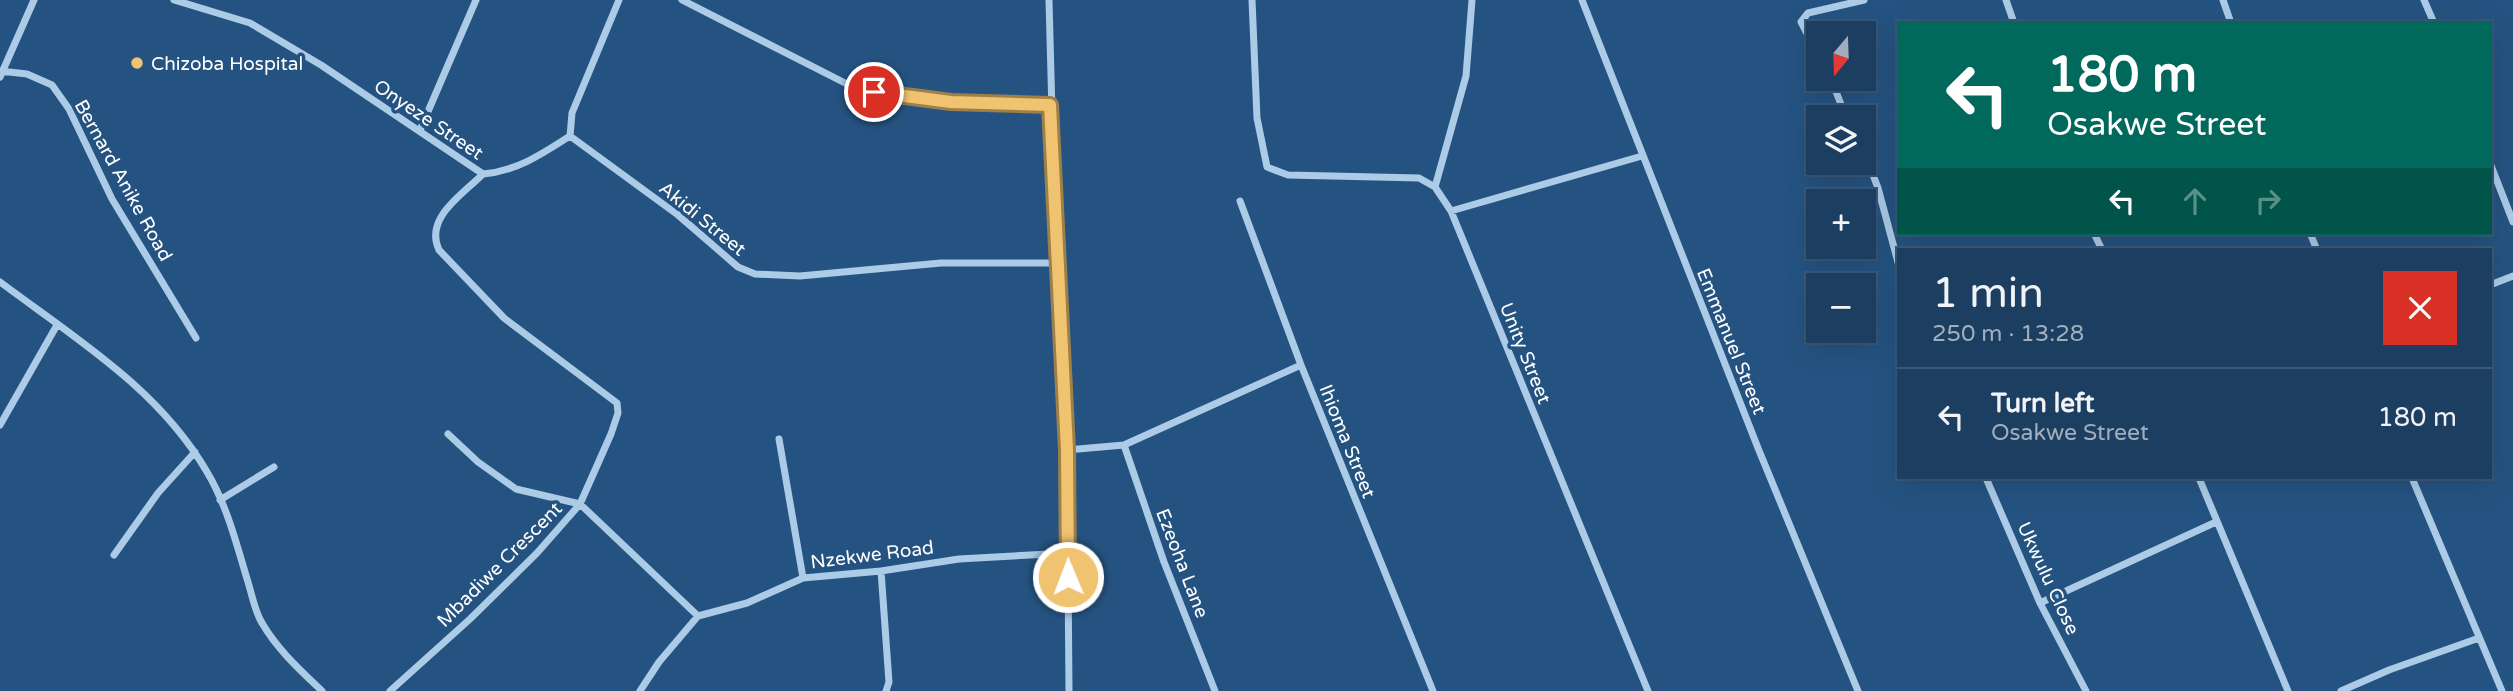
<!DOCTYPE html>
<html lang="en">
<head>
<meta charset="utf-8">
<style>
  body { margin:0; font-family:"Varela Round",sans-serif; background:#29496a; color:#f1f3f6; height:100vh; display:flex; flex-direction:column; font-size:26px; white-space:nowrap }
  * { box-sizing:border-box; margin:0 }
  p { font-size:23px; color:#a0aebd }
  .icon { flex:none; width:38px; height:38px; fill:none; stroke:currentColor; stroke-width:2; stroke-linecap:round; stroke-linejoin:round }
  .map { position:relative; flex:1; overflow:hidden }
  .details { position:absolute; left:1897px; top:248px; width:595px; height:231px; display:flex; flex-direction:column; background:#1c3e61; border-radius:0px; box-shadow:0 7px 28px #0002,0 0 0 2px #3a5776 }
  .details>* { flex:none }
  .hud { position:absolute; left:1897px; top:21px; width:595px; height:214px; border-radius:0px; box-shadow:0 7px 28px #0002,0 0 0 2px #3a5776; background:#00695c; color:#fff; overflow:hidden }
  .needle { width:46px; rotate:199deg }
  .tools { position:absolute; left:1806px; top:21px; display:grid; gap:14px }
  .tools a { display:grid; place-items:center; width:70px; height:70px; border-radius:0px; background:#1c3e61; box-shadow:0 7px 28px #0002,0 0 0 2px #3a5776; font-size:35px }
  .pin { position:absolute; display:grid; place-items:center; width:60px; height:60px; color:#fff; margin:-30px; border:4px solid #fff; border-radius:50%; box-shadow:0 2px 7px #0007 }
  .me { position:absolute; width:77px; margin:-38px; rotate:359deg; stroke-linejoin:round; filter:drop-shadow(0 0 5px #0008) }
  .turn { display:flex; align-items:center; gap:24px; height:147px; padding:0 35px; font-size:32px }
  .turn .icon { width:91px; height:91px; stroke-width:2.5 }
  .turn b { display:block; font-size:49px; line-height:60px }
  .lanes { display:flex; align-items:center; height:66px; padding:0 35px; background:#0003; justify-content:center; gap:35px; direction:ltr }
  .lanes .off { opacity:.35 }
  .round { display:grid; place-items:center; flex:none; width:74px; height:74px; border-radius:0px; background:#29496a }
  .summary { display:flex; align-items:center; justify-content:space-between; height:119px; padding:0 35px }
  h1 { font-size:42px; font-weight:600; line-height:52px }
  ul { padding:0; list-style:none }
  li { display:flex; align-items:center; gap:21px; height:98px; padding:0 35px; border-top:2px solid #3a5776 }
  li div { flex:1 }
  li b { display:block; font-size:26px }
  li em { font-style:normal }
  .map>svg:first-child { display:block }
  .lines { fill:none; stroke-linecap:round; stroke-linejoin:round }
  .street { stroke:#accbe7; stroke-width:7 }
  .route-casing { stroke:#9c7f49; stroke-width:18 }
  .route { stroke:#f0c370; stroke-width:12 }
  .poi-dot { fill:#f0c370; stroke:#255381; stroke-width:2.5 }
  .labels { text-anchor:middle; stroke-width:7; stroke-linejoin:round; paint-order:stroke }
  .poi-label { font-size:19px; fill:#fff; stroke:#255381; text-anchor:start }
  .street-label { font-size:19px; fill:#fff; stroke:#255381 }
</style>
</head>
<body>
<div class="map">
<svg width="2513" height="691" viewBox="0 0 2513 691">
  <rect width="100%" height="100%" fill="#255381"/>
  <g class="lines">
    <!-- street -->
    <path class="street" d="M174 0 250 23 321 65 483 174C462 195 424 218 439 250L504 318 617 403 618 413 611 434 580 504 537 553 470 619 390 691
      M682 0 845 83C911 104 981 103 1050 105
      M1049 0 1056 263 1067 450 1069 691
      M1252 0 1257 118 1267 167 1288 175 1419 178 1435 187 1451 211 1648 691
      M1582 0 1758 448 1858 691
      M2006 0 2014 23
      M2223 0 2231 23
      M2424 0 2434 23
      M1818 55 1801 22 1808 13 1864 0
      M0 71 27 74 52 85 69 109 112 199 196 338
      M0 77 34 0
      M1831 79 1846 117
      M420 130 476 0
      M570 136 572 113 619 0
      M1864 151 1878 188 1899 266
      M2490 163 2513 222
      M483 174C517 171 542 154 570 136L678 215 738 267 755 274 800 276 941 263H1056
      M1435 187 1466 76 1472 0
      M1240 201 1301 365 1433 691
      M1451 211 1642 156
      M2094 233 2102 250
      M2310 233 2317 250
      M0 282C75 338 159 389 207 472 227 505 237 546 248 582 252 595 255 612 262 623 277 649 300 670 322 691
      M2490 285 2513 276
      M0 425 57 325
      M448 434 478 462 516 489 580 504 698 616
      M779 439 803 578
      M1124 445 1164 562 1215 691
      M1067 450 1124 445 1301 365
      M1986 478 2040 603 2086 691
      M2199 478 2288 691
      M2412 478 2502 691
      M220 500 274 467
      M114 555 158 493 195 452
      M881 571 889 682 886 691
      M2040 603 2216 522
      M640 691 659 662 698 616 747 603 803 578 881 571 959 559 1068 553
      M2341 691 2389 670 2479 638"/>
  </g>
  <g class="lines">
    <!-- route casing -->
    <g class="route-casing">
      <path id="route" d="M874 92 951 102 1050 105 1067 450 1068 577"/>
    </g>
    <!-- route -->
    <use href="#route" class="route"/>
  </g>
  <!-- markers -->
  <circle class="poi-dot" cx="137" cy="63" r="7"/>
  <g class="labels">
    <!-- poi labels -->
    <g class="poi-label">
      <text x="151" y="70">Chizoba Hospital</text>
    </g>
    <!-- street labels -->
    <g class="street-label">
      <text transform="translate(429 119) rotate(34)" y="7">Onyeze Street</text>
      <text transform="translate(124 180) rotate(61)" y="7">Bernard Anike Road</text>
      <text transform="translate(703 218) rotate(39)" y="7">Akidi Street</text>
      <text transform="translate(1732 341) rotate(68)" y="7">Emmanuel Street</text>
      <text transform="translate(1526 353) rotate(68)" y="7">Unity Street</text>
      <text transform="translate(1348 441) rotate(68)" y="7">Ihioma Street</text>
      <text transform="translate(872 554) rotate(-7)" y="7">Nzekwe Road</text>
      <text transform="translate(1183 563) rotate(69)" y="7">Ezeoha Lane</text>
      <text transform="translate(499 564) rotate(-45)" y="7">Mbadiwe Crescent</text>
      <text transform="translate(2049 578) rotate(65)" y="7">Ukwulu Close</text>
    </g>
  </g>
</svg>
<div class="tools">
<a><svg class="needle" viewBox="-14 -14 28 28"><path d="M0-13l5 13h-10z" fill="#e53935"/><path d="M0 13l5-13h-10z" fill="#a0aebd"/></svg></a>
<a><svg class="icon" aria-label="layers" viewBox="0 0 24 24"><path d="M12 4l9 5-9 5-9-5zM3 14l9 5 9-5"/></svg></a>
<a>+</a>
<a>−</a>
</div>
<div class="pin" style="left:874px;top:92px;background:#d93025"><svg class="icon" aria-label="arrive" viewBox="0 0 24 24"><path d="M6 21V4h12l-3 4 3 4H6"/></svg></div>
<svg class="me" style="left:1068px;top:577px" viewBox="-20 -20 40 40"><circle r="17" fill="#f0c370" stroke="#fff" stroke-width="3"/><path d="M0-11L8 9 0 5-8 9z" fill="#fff"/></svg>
<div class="hud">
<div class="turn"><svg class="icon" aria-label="left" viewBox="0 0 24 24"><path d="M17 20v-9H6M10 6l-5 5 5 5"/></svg><div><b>180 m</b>Osakwe Street</div></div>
<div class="lanes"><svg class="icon" aria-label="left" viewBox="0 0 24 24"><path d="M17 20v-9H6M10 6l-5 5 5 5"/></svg><svg class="icon off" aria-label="ahead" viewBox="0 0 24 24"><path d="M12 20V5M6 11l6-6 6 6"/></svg><svg class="icon off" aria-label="right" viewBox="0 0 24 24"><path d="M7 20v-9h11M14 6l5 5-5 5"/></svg></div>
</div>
<section class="details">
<div class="summary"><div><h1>1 min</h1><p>250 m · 13:28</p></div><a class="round" style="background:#d93025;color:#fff"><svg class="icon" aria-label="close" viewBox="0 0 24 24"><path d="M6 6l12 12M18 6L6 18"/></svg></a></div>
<ul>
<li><svg class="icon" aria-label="left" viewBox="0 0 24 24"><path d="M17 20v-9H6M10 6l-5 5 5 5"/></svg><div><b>Turn left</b><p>Osakwe Street</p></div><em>180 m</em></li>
</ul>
</section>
</div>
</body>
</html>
